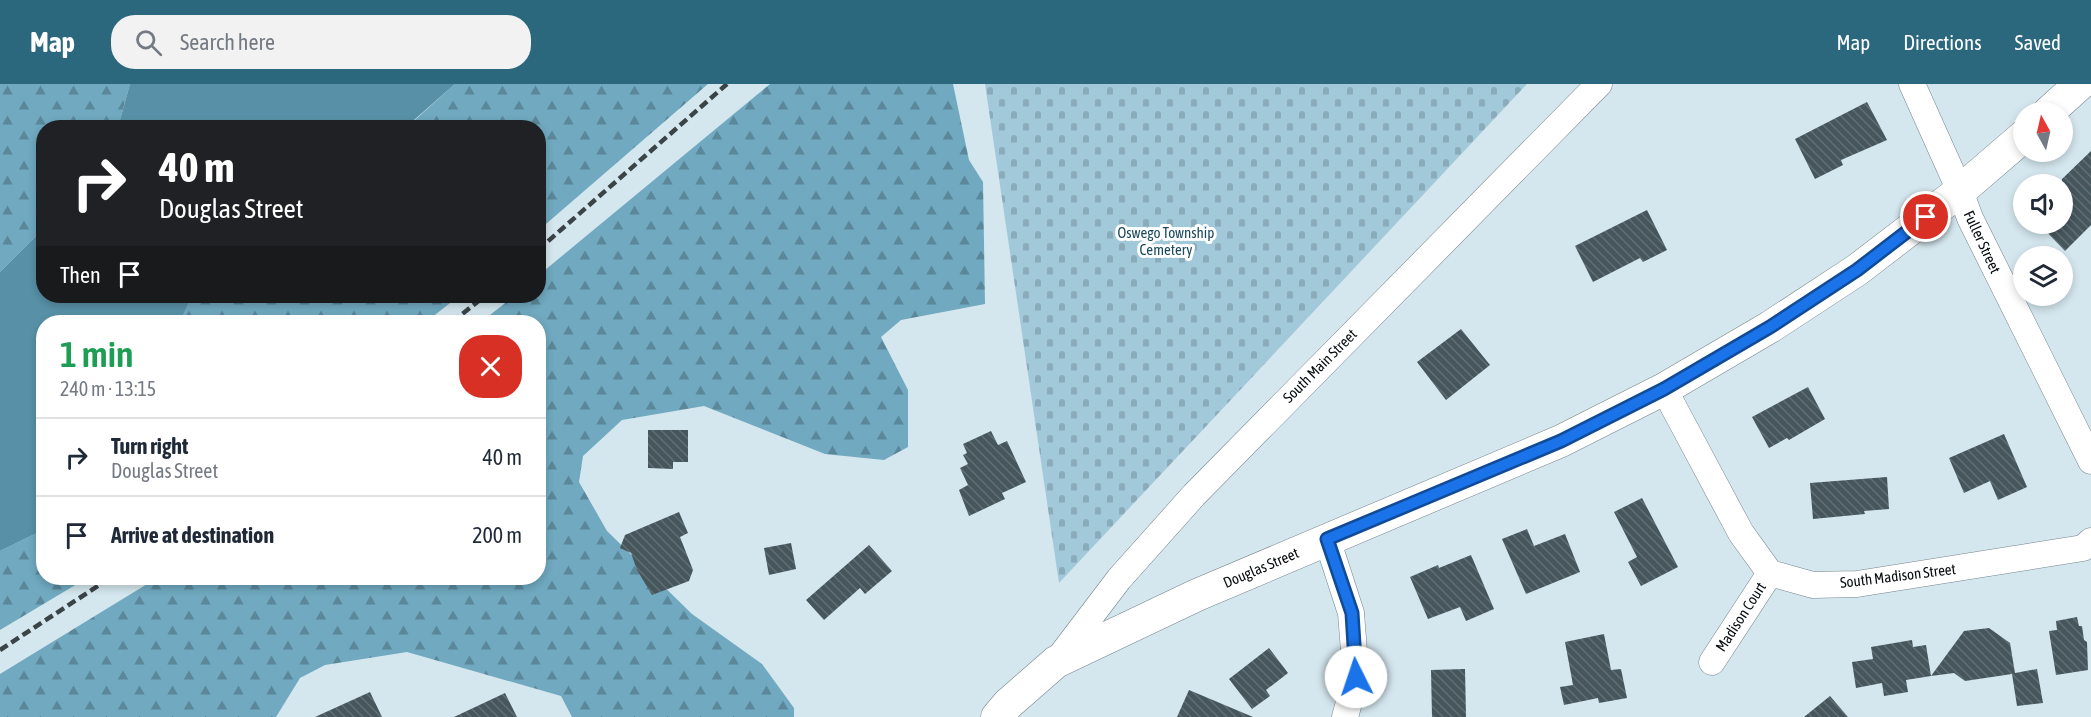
<!DOCTYPE html>
<html lang="en">
<head>
<meta charset="utf-8">
<style>
  body { margin:0; font-family:"Asap Condensed",sans-serif; background:#f2f2f3; color:#1f2937; height:100vh; display:flex; flex-direction:column; font-size:22px; white-space:nowrap }
  * { box-sizing:border-box; margin:0 }
  p { font-size:20px; color:#747a83 }
  .icon { flex:none; width:33px; height:33px; fill:none; stroke:currentColor; stroke-width:2; stroke-linecap:round; stroke-linejoin:round }
  .map { position:relative; flex:1; overflow:hidden }
  .side { position:absolute; left:36px; top:231px; width:510px; height:270px; display:flex; flex-direction:column; background:#fff; border-radius:24px; box-shadow:0 3px 9px #0003 }
  .side>* { flex:none }
  .banner { position:absolute; left:36px; top:36px; width:510px; height:183px; border-radius:24px; box-shadow:0 3px 9px #0003; background:#202124; color:#fff; overflow:hidden }
  .needle { width:39px; rotate:352deg }
  .tools { position:absolute; left:2013px; top:18px; display:grid; gap:12px }
  .tools a { display:grid; place-items:center; width:60px; height:60px; border-radius:50%; background:#fff; box-shadow:0 3px 9px #0003; font-size:30px }
  .pin { position:absolute; display:grid; place-items:center; width:51px; height:51px; color:#fff; margin:-26px; border:3px solid #fff; border-radius:50%; box-shadow:0 2px 6px #0007 }
  .me { position:absolute; width:66px; margin:-33px; rotate:356deg; stroke-linejoin:round; filter:drop-shadow(0 0 4px #0008) }
  .turn { display:flex; align-items:center; gap:21px; height:126px; padding:0 24px; font-size:27px }
  .turn .icon { width:78px; height:78px; stroke-width:2.5 }
  .turn b { display:block; font-size:42px; line-height:51px }
  .then { display:flex; align-items:center; height:57px; padding:0 24px; background:#0003; gap:12px; font-size:22px }
  .round { display:grid; place-items:center; flex:none; width:63px; height:63px; border-radius:24px; background:#f2f2f3 }
  .summary { display:flex; align-items:center; justify-content:space-between; height:102px; padding:0 24px }
  h1 { font-size:36px; font-weight:600; line-height:45px; color:#1e9e55 }
  ul { padding:0; list-style:none }
  li { display:flex; align-items:center; gap:18px; height:78px; padding:0 24px; border-top:2px solid #e0e1e3 }
  li div { flex:1 }
  li b { display:block; font-size:22px }
  li em { font-style:normal }
  header { display:flex; align-items:center; gap:36px; box-sizing:border-box; height:84px; padding:0 30px; background:#2b687e; color:#fff }
  header strong { font-size:28px }
  nav { display:flex; gap:33px; margin-inline-start:auto; font-size:21px }
  .search { width:420px; height:54px; background:#f2f2f3; display:flex; align-items:center; gap:15px; box-sizing:border-box; padding:0 21px; border-radius:24px; color:#747a83; font-size:22px }
  .map>svg:first-child { display:block }
  .forest { fill:url(#forest-firs) }
  .cemetery { fill:url(#cemetery-stones) }
  .water { fill:#5891a7 }
  .building { fill:url(#building-back-hatch) }
  .lines { fill:none; stroke-linecap:round; stroke-linejoin:round }
  .minor-casing { stroke:#75858c; stroke-width:27 }
  .tertiary-casing { stroke:#75858c; stroke-width:33 }
  .minor { stroke:#fff; stroke-width:26 }
  .tertiary { stroke:#fff; stroke-width:32 }
  .rail { stroke:#3a4346; stroke-width:4.5; stroke-dasharray:9 4.5; stroke-linecap:butt }
  .route-casing { stroke:#114b97; stroke-width:15 }
  .route { stroke:#1a73e8; stroke-width:10 }
  .labels { text-anchor:middle; stroke-width:6; stroke-linejoin:round; paint-order:stroke }
  .park-label { font-size:15px; fill:#1b4b5c; stroke:#fff }
  .street-label { font-size:15px; fill:#070d0f; stroke:#fff }
</style>
</head>
<body>
<header>
<strong>Map</strong>
<div class="search"><svg class="icon" aria-label="search" viewBox="0 0 24 24"><circle cx="10" cy="10" r="6"/><path d="M15 15l6 6"/></svg>Search here</div>
<nav><a>Map</a><a>Directions</a><a>Saved</a></nav>
</header>
<div class="map">
<svg width="2091" height="633" viewBox="0 0 2091 633">
  <defs>
    <pattern id="forest-firs" width="22" height="20" patternUnits="userSpaceOnUse" patternTransform="scale(1.5)"><rect width="22" height="20" fill="#70a9c0"/><path d="M5 1l3.5 6h-7zM16 11l3.5 6h-7z" fill="#5a889a"/></pattern>
    <pattern id="cemetery-stones" width="16" height="16" patternUnits="userSpaceOnUse" patternTransform="scale(1.5)"><rect width="16" height="16" fill="#a2c9d9"/><path d="M2 7V4a2 2 0 0 1 4 0v3zM10 15v-3a2 2 0 0 1 4 0v3z" fill="#8aabb9"/></pattern>
    <pattern id="building-back-hatch" width="6" height="6" patternUnits="userSpaceOnUse" patternTransform="scale(1.5)"><rect width="6" height="6" fill="#46565d"/><path d="M-1 5l2 2M0 0l6 6M5-1l2 2" fill="none" stroke="#626e74"/></pattern>
  </defs>
  <rect width="100%" height="100%" fill="#d4e6ee"/>
  <!-- forest -->
  <path class="forest" d="M0 0H130L118 43 44 44 43 145 0 188Z
    M455 0H708L539 146 538 44H406Z
    M770 0H953L969 76 983 98 985 220 901 236 881 253 908 306V363L884 376 825 370 704 322 622 336 583 372 579 398 607 447 692 530 762 580 794 624V633H572L561 612 407 568 325 581 300 594 276 633H0V590L157 494H538V238H481L514 212H538L539 191Z
    M192 212H459L426 238H180Z
    M43 446 44 494H87L0 546V467Z"/>
  <!-- cemetery -->
  <path class="cemetery" d="M985 0H1527L1059 499Z"/>
  <!-- water -->
  <path class="water" d="M130 0H455L406 43H118Z
    M43 145 44 212H192L180 238H44L43 446 0 467V188Z"/>
  <!-- building -->
  <path class="building" d="M1867 18 1887 56 1841 76 1843 81 1815 95 1795 55Z
    M2091 67V141L2065 167 2039 140H2062V95Z
    M1647 126 1667 166 1643 178 1640 174 1593 198 1575 162Z
    M1461 245 1490 281 1446 316 1417 278Z
    M1808 303 1825 335 1789 356 1787 354 1769 364 1752 333Z
    M648 346H688V378H673V385L648 384Z
    M991 347 998 361 1007 357 1026 398 1002 409 1005 415 969 432 959 406 968 401 960 384 968 380 963 371 967 369 963 360Z
    M2004 350 2027 403 1998 416 1990 397 1964 409 1949 374Z
    M1887 393 1889 425 1864 427 1865 430 1813 435 1810 399Z
    M1642 414 1678 483 1641 502 1628 478 1637 473 1614 428Z
    M679 428 688 449 680 453 693 486 689 497 652 511 637 486 631 469 620 464 625 451Z
    M1527 445 1534 462 1565 450 1580 488 1526 510 1502 455Z
    M791 459 796 485 769 491 764 464Z
    M869 461 892 487 865 510 860 504 824 536 806 516Z
    M1471 471 1494 525 1466 537 1460 523 1428 535 1410 493 1438 481 1439 484Z
    M2077 533 2079 542H2082L2084 556 2087 558 2088 586 2056 591 2049 547 2057 546 2056 537Z
    M1989 544 2010 559 2015 589 2037 585 2043 619 2017 622 2012 590 1965 597 1954 589 1931 592 1964 547Z
    M1604 550 1611 586 1621 585 1627 614 1599 619 1598 614 1564 621 1560 603 1573 601 1565 558Z
    M1912 556 1913 563 1926 561 1931 592 1906 596 1908 608 1884 612 1882 599 1856 604 1852 578 1873 575 1871 563Z
    M1269 564 1288 589 1266 606 1270 612 1252 625 1229 595Z
    M1465 585 1466 633H1432L1431 586Z
    M1189 606 1253 633H1177Z
    M370 608 382 633H315Z
    M505 609 517 633H454Z
    M1830 612 1848 633H1804Z"/>
  <g class="lines">
    <!-- minor casing -->
    <g class="minor-casing">
      <path id="minor" d="M1912 0 1960 107 1970 134 2091 377
        M1664 305 1741 449 1770 489 1813 501 1857 500 2083 464 2091 457
        M1327 455 1351 529 1356 593 1345 633
        M1056 578 1119 495 1194 411 1599 0
        M1712 578 1770 489"/>
    </g>
    <!-- tertiary casing -->
    <g class="tertiary-casing">
      <path id="tertiary" d="M2049 28 2080 0
        M997 633 1008 620 1056 578 1197 511 1561 357 1664 305 1770 243 1857 186 1960 107 2024 52"/>
    </g>
    <!-- minor -->
    <use href="#minor" class="minor"/>
    <!-- tertiary -->
    <use href="#tertiary" class="tertiary"/>
    <!-- rail -->
    <path class="rail" d="M538 166 727 0
      M452 238 485 212
      M0 566 110 494"/>
  </g>
  <g class="lines">
    <!-- route casing -->
    <g class="route-casing">
      <path id="route" d="M1356 593 1352 529 1327 455 1561 357 1664 305 1770 243 1857 186 1926 133"/>
    </g>
    <!-- route -->
    <use href="#route" class="route"/>
  </g>
  <g class="labels">
    <!-- park labels -->
    <g class="park-label">
      <text x="1166" y="154">Oswego Township<tspan x="1166" dy="17">Cemetery</tspan></text>
    </g>
    <!-- street labels -->
    <g class="street-label">
      <text transform="translate(1982 158) rotate(65)" y="5">Fuller Street</text>
      <text transform="translate(1320 282) rotate(-45)" y="5">South Main Street</text>
      <text transform="translate(1261 484) rotate(-23)" y="5">Douglas Street</text>
      <text transform="translate(1898 492) rotate(-7)" y="5">South Madison Street</text>
      <text transform="translate(1741 533) rotate(-57)" y="5">Madison Court</text>
    </g>
  </g>
</svg>
<div class="tools">
<a><svg class="needle" viewBox="-14 -14 28 28"><path d="M0-13l5 13h-10z" fill="#e53935"/><path d="M0 13l5-13h-10z" fill="#747a83"/></svg></a>
<a><svg class="icon" aria-label="sound" viewBox="0 0 24 24"><path d="M4 9h4l5-4v14l-5-4H4zM17 9q2 3 0 6"/></svg></a>
<a><svg class="icon" aria-label="layers" viewBox="0 0 24 24"><path d="M12 4l9 5-9 5-9-5zM3 14l9 5 9-5"/></svg></a>
</div>
<div class="pin" style="left:1926px;top:133px;background:#d93025"><svg class="icon" aria-label="arrive" viewBox="0 0 24 24"><path d="M6 21V4h12l-3 4 3 4H6"/></svg></div>
<svg class="me" style="left:1356px;top:593px" viewBox="-20 -20 40 40"><circle r="19" fill="#fff"/><path d="M0-13L10 11 0 6-10 11z" fill="#1a73e8"/></svg>
<div class="banner">
<div class="turn"><svg class="icon" aria-label="right" viewBox="0 0 24 24"><path d="M7 20v-9h11M14 6l5 5-5 5"/></svg><div><b>40 m</b>Douglas Street</div></div>
<div class="then">Then<svg class="icon" aria-label="arrive" viewBox="0 0 24 24"><path d="M6 21V4h12l-3 4 3 4H6"/></svg></div>
</div>
<section class="side">
<div class="summary"><div><h1>1 min</h1><p>240 m · 13:15</p></div><a class="round" style="background:#d93025;color:#fff"><svg class="icon" aria-label="close" viewBox="0 0 24 24"><path d="M6 6l12 12M18 6L6 18"/></svg></a></div>
<ul>
<li><svg class="icon" aria-label="right" viewBox="0 0 24 24"><path d="M7 20v-9h11M14 6l5 5-5 5"/></svg><div><b>Turn right</b><p>Douglas Street</p></div><em>40 m</em></li>
<li><svg class="icon" aria-label="arrive" viewBox="0 0 24 24"><path d="M6 21V4h12l-3 4 3 4H6"/></svg><div><b>Arrive at destination</b></div><em>200 m</em></li>
</ul>
</section>
</div>
</body>
</html>
